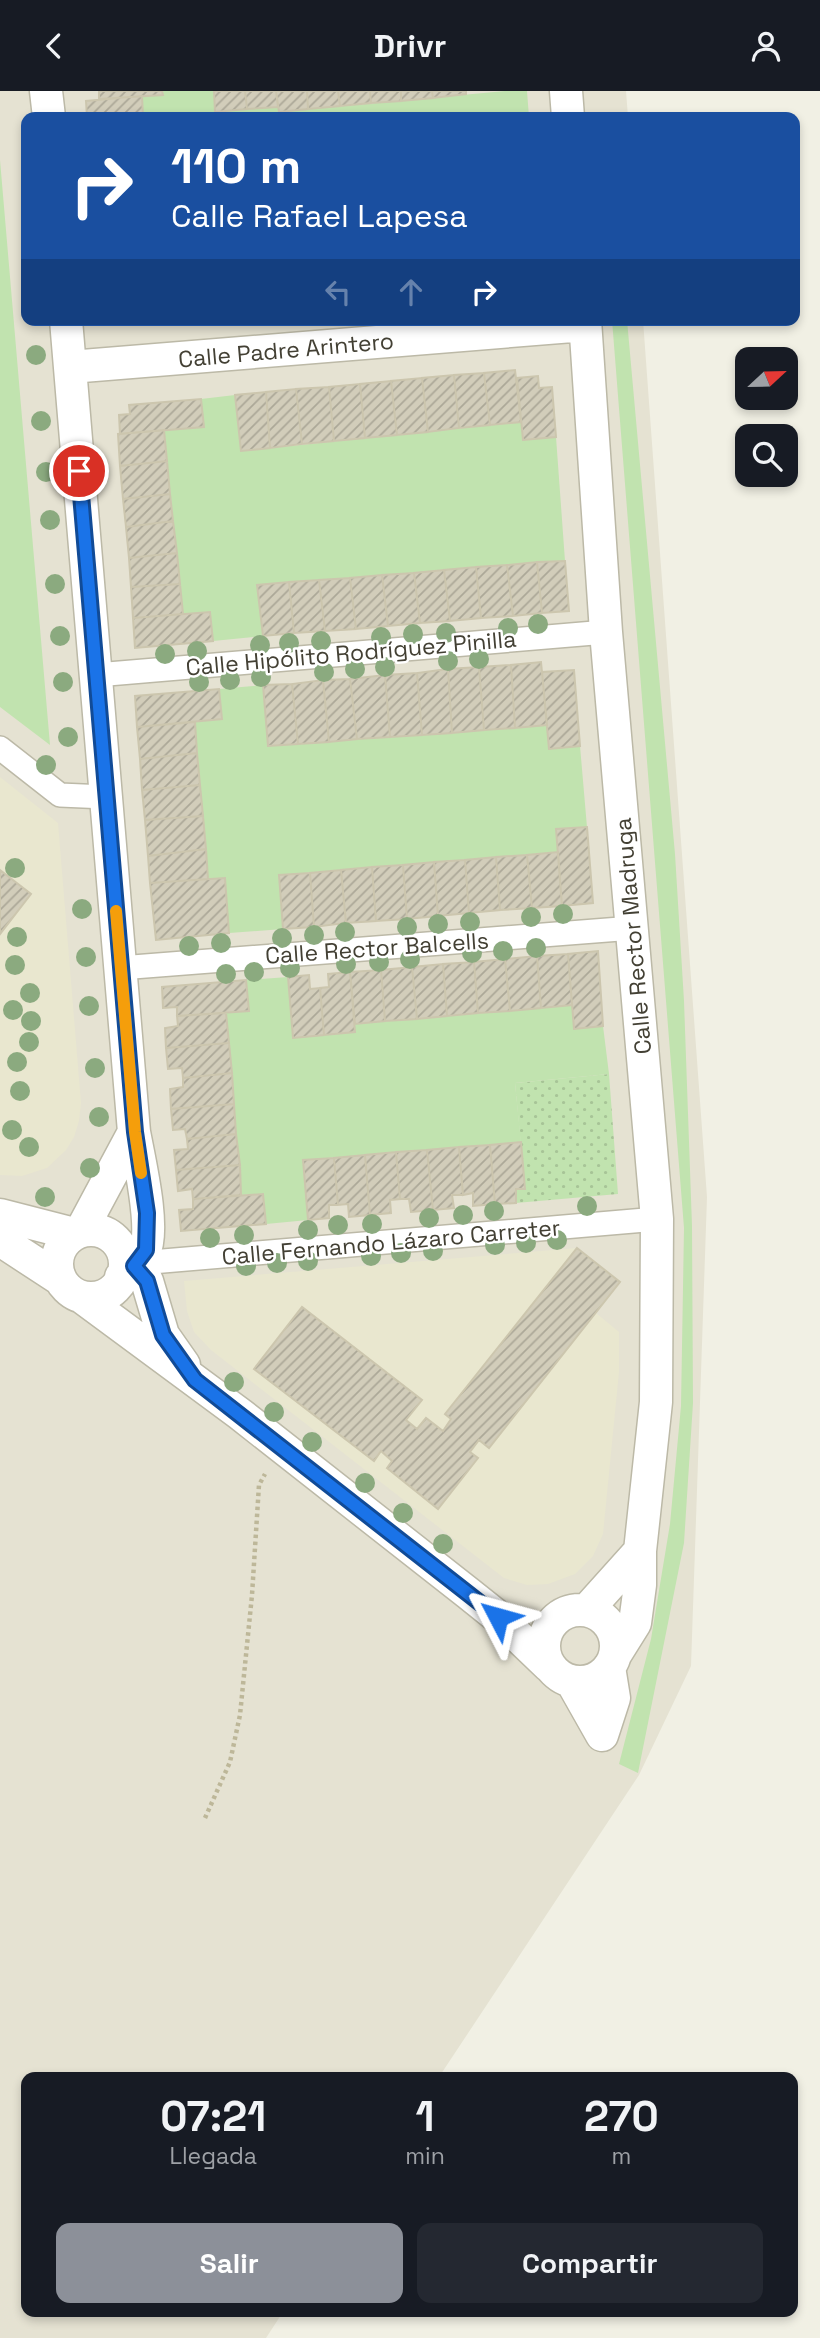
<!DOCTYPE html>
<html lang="es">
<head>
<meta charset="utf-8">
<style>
  body { margin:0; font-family:"Space Grotesk",sans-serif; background:#242831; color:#f1f3f6; height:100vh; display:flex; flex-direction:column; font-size:26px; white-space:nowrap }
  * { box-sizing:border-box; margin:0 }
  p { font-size:23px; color:#9ea1a6 }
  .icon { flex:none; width:38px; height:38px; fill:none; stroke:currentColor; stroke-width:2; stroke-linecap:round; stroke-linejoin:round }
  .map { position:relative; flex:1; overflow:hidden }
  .drawer { position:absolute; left:21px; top:1981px; width:777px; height:245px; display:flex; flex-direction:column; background:#171b24; border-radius:14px; box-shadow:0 4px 10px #0003 }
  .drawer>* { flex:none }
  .banner { position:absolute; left:21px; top:21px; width:779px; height:214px; border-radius:14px; box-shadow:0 4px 10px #0003; background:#1a4fa0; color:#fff; overflow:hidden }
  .needle { width:46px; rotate:68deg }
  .tools { position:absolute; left:735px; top:256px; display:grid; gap:14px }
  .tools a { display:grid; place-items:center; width:63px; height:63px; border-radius:14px; background:#171b24; box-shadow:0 4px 10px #0003; font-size:35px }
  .pin { position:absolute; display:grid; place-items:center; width:60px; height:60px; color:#fff; margin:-30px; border:4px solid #fff; border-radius:50%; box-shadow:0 2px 7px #0007 }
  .me { position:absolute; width:77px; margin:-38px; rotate:309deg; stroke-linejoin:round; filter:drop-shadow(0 0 5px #0008) }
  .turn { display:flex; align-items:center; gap:24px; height:147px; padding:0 35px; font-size:32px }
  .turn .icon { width:91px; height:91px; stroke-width:2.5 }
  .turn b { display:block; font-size:49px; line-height:60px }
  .lanes { display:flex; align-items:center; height:66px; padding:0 35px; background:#0003; justify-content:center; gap:35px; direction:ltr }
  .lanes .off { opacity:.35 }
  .eta { display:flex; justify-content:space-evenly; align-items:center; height:119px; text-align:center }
  .eta b { font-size:42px; font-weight:800; line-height:49px }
  .button { display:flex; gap:14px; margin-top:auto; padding:14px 35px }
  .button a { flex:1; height:80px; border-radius:14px; background:#8c9099; color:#fff; font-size:28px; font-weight:800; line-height:80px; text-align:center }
  .button a+a { background:#242831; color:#f1f3f6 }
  header { display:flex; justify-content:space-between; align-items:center; height:91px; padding:0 35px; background:#171b24; font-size:32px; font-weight:800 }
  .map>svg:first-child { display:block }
  .residential { fill:#e5e2d2 }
  .education { fill:#e9e7cf }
  .grass { fill:url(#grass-dots) }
  .garden { fill:#c1e3af }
  .building { fill:url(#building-hatch); stroke:#ccc6ae; stroke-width:2 }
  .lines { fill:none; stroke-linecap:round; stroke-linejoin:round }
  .pedestrian-casing { stroke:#bcb9a7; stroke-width:26 }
  .minor-casing { stroke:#bcb9a7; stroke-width:35 }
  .path { stroke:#bdb799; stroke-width:4.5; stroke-dasharray:3.5 3.5; stroke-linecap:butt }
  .pedestrian { stroke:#fff; stroke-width:23 }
  .minor { stroke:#fff; stroke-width:32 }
  .tree { fill:#8baa7f }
  .route-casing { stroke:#114b97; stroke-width:18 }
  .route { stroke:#1a73e8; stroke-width:12 }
  .slow { stroke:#f59e0b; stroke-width:12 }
  .labels { text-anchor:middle; stroke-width:5; stroke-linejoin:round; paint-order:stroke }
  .street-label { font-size:23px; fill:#434034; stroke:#fff }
</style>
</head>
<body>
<header><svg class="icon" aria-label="back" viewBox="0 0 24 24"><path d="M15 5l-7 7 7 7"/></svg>Drivr<svg class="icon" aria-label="person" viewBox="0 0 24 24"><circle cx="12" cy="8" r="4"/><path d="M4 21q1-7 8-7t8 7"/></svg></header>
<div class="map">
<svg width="820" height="2247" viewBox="0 0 820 2247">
  <defs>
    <pattern id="grass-dots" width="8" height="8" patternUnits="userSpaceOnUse" patternTransform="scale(1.75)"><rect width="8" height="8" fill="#c1e3af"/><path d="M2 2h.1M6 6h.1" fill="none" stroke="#a7c497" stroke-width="1.8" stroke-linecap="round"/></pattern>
    <pattern id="building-hatch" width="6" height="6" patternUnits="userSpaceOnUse" patternTransform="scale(1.75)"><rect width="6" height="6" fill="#d2cdba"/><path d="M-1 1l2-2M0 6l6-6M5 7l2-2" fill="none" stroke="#aca898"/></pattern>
  </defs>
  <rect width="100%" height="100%" fill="#f1f0e4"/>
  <!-- residential -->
  <path class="residential" d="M0 0H626L628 26H26V229H643L707 1106 691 1575 639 1684 439 1986H26V2221H283L266 2247H0Z"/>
  <!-- education -->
  <path class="education" d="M0 686 58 732 81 1012 79 1030 74 1046 66 1059 47 1077 22 1085 0 1084Z
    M577 1157 620 1191 596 1222 619 1241V1281L603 1443 593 1465 575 1483 548 1493 527 1494 504 1487 211 1259 194 1241 187 1220 184 1190Z"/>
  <!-- grass -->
  <path class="grass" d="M609 983 618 1103 516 1112V1098L525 1097 515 992Z"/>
  <!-- garden -->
  <path class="garden" d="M162 0H214L216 21 278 16 279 21 505 0H527L529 26H143L142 5 163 3Z
    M0 69 50 654 0 616Z
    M612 229H627L675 763 684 910 692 1135 693 1312 684 1452 638 1682 619 1673 651 1548 670 1433 681 1315 684 1137Z
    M235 304 241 360 521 331 556 346 565 470 258 494 263 545 213 550 210 521 183 523 164 339 204 336 201 308Z
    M263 594 268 655 547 634 549 658 580 655 587 736 556 738 558 761 280 784 283 838 229 842 225 788H208L195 631 222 628 219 598Z
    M288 886 293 947 355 941V933L572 914 574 937 603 935 609 983 515 992 521 1051 303 1069 308 1129 266 1133 263 1103 241 1104 226 922 249 920 246 889Z"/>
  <!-- building -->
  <path class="building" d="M99 0H162L163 4 99 8Z
    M214 0H245L247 18 215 21Z
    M245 0H276L278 16 247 18Z
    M276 0H307L308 18 279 21Z
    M307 0H338L340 15 308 18Z
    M338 0H370L371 12 340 15Z
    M370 0H401V10L371 12Z
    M401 0H432L433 7 401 10Z
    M432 0H466V3L433 7Z
    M142 5 143 26H87L86 10Z
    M125 229H187L126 234Z
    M515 279 521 331 490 334 484 282Z
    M484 282 490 334 459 337 454 284Z
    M454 284 459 337 428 341 422 287Z
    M538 285 539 297 552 296 556 346 523 349 517 287Z
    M422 287 428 341 397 344 391 290Z
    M391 290 397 344 365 347 360 293Z
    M360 293 365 347 334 350 329 296Z
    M329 296 334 350 302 353 296 298Z
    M296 298 302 353 270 357 266 301Z
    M266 301 270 357 241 360 235 304Z
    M201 308 204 336 120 343 119 324 130 323 129 314Z
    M164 339 167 370 120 375 118 343Z
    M167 370 170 403 123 408 120 375Z
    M170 403 173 430 126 436 123 408Z
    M173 430 177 462 129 467 126 436Z
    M177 462 180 493 131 496 129 467Z
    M565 470 569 520 542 522 537 471Z
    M537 471 542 522 513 525 507 474Z
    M507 474 513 525 481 527 476 476Z
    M476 476 481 527 450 530 444 479Z
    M444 479 450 530 420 532 414 482Z
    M414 482 420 532 388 535 382 484Z
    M382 484 388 535 356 538 350 487Z
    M350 487 356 538 325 540 319 489Z
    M319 489 325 540 294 542 289 491Z
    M289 491 294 542 263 545 257 494Z
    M180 493 183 523 133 527 131 496Z
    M210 521 213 550 135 557 133 527Z
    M541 571 547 634 515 637 511 574Z
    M511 574 515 637 484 639 479 576Z
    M479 576 484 639 452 642 448 578Z
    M448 578 452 642 422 644 417 582Z
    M574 579 580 655 549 658 542 581Z
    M417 582 422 644 390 646 385 584Z
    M385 584 390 646 357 648 350 588Z
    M350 588 357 648 329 651 323 589Z
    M323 589 329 651 298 653 292 593Z
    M292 593 298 653 268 655 263 594Z
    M219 598 222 628 137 636 135 605Z
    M195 631 197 662 140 668 137 636Z
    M197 662 200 694 142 699 140 668Z
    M200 694 203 725 145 729 142 699Z
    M203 725 206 758 148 765 145 729Z
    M587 736 593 812 562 815 556 738Z
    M206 758 208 788 150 792 148 765Z
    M558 761 562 815 532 817 527 764Z
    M527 764 532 817 500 819 496 766Z
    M496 766 500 819 469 822 465 769Z
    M465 769 469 822 438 825 434 771Z
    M434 771 438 825 407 828 403 774Z
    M403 774 407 828 376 830 372 776Z
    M372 776 376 830 346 832 341 779Z
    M0 779 31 803 0 843Z
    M341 779 346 832 314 836 310 782Z
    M310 782 314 836 283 838 279 784Z
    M225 787 229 842 156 849 150 792Z
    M598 860 603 935 574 938 568 863Z
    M568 863 572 914 541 917 537 865Z
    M537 865 541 917 510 920 505 868Z
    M505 868 510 920 478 922 474 871Z
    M474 871 478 922 447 925 443 873Z
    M443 873 447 925 417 928 412 876Z
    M412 876 417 928 385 930 381 879Z
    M381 879 385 930 355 933 350 881Z
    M350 881 355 941 324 944 320 897 329 896 328 883Z
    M309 884 310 898 320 897 324 944 293 947 288 886Z
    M246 889 249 920 177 925V916L163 917 162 896Z
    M226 922 229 952 166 957 165 937 178 935 177 925Z
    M229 952 232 982 183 987 182 977 168 978 166 957Z
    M232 982 234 1013 171 1018 170 998 183 996V987Z
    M234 1013 236 1043 187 1048 185 1038 173 1039 171 1018Z
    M236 1043 240 1074 176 1079 174 1059 188 1058 187 1048Z
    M521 1051 525 1098H516V1112L495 1113 490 1054Z
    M490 1054 495 1113 473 1115V1102L463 1104 459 1056Z
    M459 1056 463 1104H452L454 1117 433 1119 427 1059Z
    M427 1059 433 1119 411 1121 409 1108H400L396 1061Z
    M396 1061 400 1108 390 1109 391 1122 370 1124 365 1064Z
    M365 1064 370 1124 349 1126 348 1113 338 1114 334 1067Z
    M334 1067 338 1114H329V1127L308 1129 303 1069Z
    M240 1074 241 1104 193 1108 192 1098 178 1100 176 1079Z
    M263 1103 266 1133 181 1140 179 1119 193 1118V1108Z
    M577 1157 620 1191 489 1357 479 1349 470 1361 478 1367 438 1418 387 1377 392 1370 381 1360 374 1370 254 1278 302 1216 422 1309 406 1329 417 1338 426 1327 443 1340 451 1328 445 1323Z"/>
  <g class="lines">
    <!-- pedestrian casing -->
    <g class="pedestrian-casing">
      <path id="pedestrian" d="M96 584 606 541
        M0 657 60 704 106 706
        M120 877 633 837
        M128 1173 657 1128"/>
    </g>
    <!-- minor casing -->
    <g class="minor-casing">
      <path id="minor" d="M46 0 49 26
        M566 0 568 26
        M66 229 134 1041C139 1068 156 1139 144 1162 139 1172 130 1179 121 1186
        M585 229 606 541 657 1128 656 1311 640 1460V1494L635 1532 615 1564
        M70 276 585 234
        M0 1124 74 1143
        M57 1173a34 34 0 1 1 68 0a34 34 0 1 1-68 0Z
        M81 1140 134 1041
        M0 1149 60 1188
        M124 1164 147 1190 163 1244 184 1274
        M83 1207 240 1323 468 1502 498 1526 549 1575
        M587 1519 640 1460
        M544 1555a36 36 0 1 1 72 0a36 36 0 1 1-72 0Z
        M572 1591 602 1644 614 1607 609 1576"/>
    </g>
    <!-- path -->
    <path class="path" d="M205 1727 230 1671 240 1624 252 1504 259 1394 265 1383"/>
    <!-- pedestrian -->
    <use href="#pedestrian" class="pedestrian"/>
    <!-- minor -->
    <use href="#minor" class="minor"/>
  </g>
  <!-- trees -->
  <g class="tree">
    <circle cx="36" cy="264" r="10"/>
    <circle cx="41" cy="330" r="10"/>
    <circle cx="46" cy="381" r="10"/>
    <circle cx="50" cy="429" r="10"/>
    <circle cx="55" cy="493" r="10"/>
    <circle cx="538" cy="533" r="10"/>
    <circle cx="508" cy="537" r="10"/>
    <circle cx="446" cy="542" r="10"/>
    <circle cx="413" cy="543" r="10"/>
    <circle cx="60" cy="545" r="10"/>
    <circle cx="381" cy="546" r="10"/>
    <circle cx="321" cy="550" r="10"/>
    <circle cx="289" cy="552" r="10"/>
    <circle cx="260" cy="554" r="10"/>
    <circle cx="197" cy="560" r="10"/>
    <circle cx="165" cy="563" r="10"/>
    <circle cx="479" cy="568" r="10"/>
    <circle cx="448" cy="570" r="10"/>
    <circle cx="385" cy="576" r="10"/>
    <circle cx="355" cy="578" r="10"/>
    <circle cx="324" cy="581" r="10"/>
    <circle cx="261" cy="586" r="10"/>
    <circle cx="230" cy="589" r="10"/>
    <circle cx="63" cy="591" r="10"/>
    <circle cx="199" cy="591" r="10"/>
    <circle cx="68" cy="646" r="10"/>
    <circle cx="46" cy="674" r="10"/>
    <circle cx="15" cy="777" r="10"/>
    <circle cx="82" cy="818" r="10"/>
    <circle cx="563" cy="823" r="10"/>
    <circle cx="531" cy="826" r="10"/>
    <circle cx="470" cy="831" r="10"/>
    <circle cx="438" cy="833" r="10"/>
    <circle cx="407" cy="836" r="10"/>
    <circle cx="345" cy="841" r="10"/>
    <circle cx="314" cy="844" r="10"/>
    <circle cx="17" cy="846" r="10"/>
    <circle cx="282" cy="847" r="10"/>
    <circle cx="221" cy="852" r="10"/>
    <circle cx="189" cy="855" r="10"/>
    <circle cx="536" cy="857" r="10"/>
    <circle cx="503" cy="860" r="10"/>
    <circle cx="472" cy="862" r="10"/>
    <circle cx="86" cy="866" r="10"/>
    <circle cx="410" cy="868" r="10"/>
    <circle cx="379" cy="871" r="10"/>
    <circle cx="346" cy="873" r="10"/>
    <circle cx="15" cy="874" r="10"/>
    <circle cx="290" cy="877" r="10"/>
    <circle cx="254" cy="881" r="10"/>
    <circle cx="226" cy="883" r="10"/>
    <circle cx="30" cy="902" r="10"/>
    <circle cx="89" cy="915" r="10"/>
    <circle cx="13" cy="919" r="10"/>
    <circle cx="31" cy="930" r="10"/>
    <circle cx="29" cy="951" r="10"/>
    <circle cx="17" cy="971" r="10"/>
    <circle cx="95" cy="977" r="10"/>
    <circle cx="20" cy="1000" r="10"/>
    <circle cx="99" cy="1026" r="10"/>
    <circle cx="12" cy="1039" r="10"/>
    <circle cx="29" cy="1056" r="10"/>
    <circle cx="90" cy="1077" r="10"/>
    <circle cx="45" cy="1106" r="10"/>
    <circle cx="587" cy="1115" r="10"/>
    <circle cx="494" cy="1120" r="10"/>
    <circle cx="463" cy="1124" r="10"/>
    <circle cx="429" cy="1127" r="10"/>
    <circle cx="372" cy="1133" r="10"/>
    <circle cx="338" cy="1134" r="10"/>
    <circle cx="308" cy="1139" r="10"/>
    <circle cx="244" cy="1144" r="10"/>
    <circle cx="210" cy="1147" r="10"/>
    <circle cx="557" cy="1149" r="10"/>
    <circle cx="526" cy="1152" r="10"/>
    <circle cx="495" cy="1154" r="10"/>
    <circle cx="433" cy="1160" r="10"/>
    <circle cx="401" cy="1162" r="10"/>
    <circle cx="371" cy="1165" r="10"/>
    <circle cx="308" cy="1170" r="10"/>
    <circle cx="277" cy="1172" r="10"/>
    <circle cx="246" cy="1175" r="10"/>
    <circle cx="234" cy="1291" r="10"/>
    <circle cx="274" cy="1321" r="10"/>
    <circle cx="312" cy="1351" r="10"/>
    <circle cx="365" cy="1392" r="10"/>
    <circle cx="403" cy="1422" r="10"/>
    <circle cx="443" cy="1453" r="10"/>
  </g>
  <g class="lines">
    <!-- route casing -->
    <g class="route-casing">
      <path id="route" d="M79 380 135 1041 147 1122 146 1159 134 1175 147 1190 163 1244 195 1289 498 1526"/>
    </g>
    <!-- route -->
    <use href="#route" class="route"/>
    <!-- slow -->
    <path class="slow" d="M116 820 135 1041 141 1082"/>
  </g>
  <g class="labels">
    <!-- street labels -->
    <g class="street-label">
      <text transform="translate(286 259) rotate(-5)" y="8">Calle Padre Arintero</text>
      <text transform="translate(351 562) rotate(-5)" y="8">Calle Hipólito Rodríguez Pinilla</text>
      <text transform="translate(633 845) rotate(-95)" y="8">Calle Rector Madruga</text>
      <text transform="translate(377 857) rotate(-4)" y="8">Calle Rector Balcells</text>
      <text transform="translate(391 1151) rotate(-5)" y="8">Calle Fernando Lázaro Carreter</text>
    </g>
  </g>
</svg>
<div class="tools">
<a><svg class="needle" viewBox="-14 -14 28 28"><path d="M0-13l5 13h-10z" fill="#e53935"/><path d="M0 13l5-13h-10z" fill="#9ea1a6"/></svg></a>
<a><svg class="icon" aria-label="search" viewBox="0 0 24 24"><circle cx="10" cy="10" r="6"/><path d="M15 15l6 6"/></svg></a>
</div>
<div class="pin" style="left:79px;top:380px;background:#d93025"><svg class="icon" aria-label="arrive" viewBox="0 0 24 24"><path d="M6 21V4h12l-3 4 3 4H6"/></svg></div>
<svg class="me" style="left:498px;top:1526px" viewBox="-20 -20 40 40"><path d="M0-17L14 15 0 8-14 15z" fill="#1a73e8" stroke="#fff" stroke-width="4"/></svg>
<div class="banner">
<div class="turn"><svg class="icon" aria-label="right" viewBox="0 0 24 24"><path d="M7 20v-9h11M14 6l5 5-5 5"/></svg><div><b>110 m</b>Calle Rafael Lapesa</div></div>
<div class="lanes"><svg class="icon off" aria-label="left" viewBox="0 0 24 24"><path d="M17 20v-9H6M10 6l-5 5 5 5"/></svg><svg class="icon off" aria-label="ahead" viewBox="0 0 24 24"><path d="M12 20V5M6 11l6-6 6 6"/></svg><svg class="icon" aria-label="right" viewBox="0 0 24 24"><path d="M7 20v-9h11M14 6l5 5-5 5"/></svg></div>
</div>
<section class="drawer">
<div class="eta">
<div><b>07:21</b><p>Llegada</p></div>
<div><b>1</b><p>min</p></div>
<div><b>270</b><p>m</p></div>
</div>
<div class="button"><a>Salir</a><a>Compartir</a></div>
</section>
</div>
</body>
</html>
